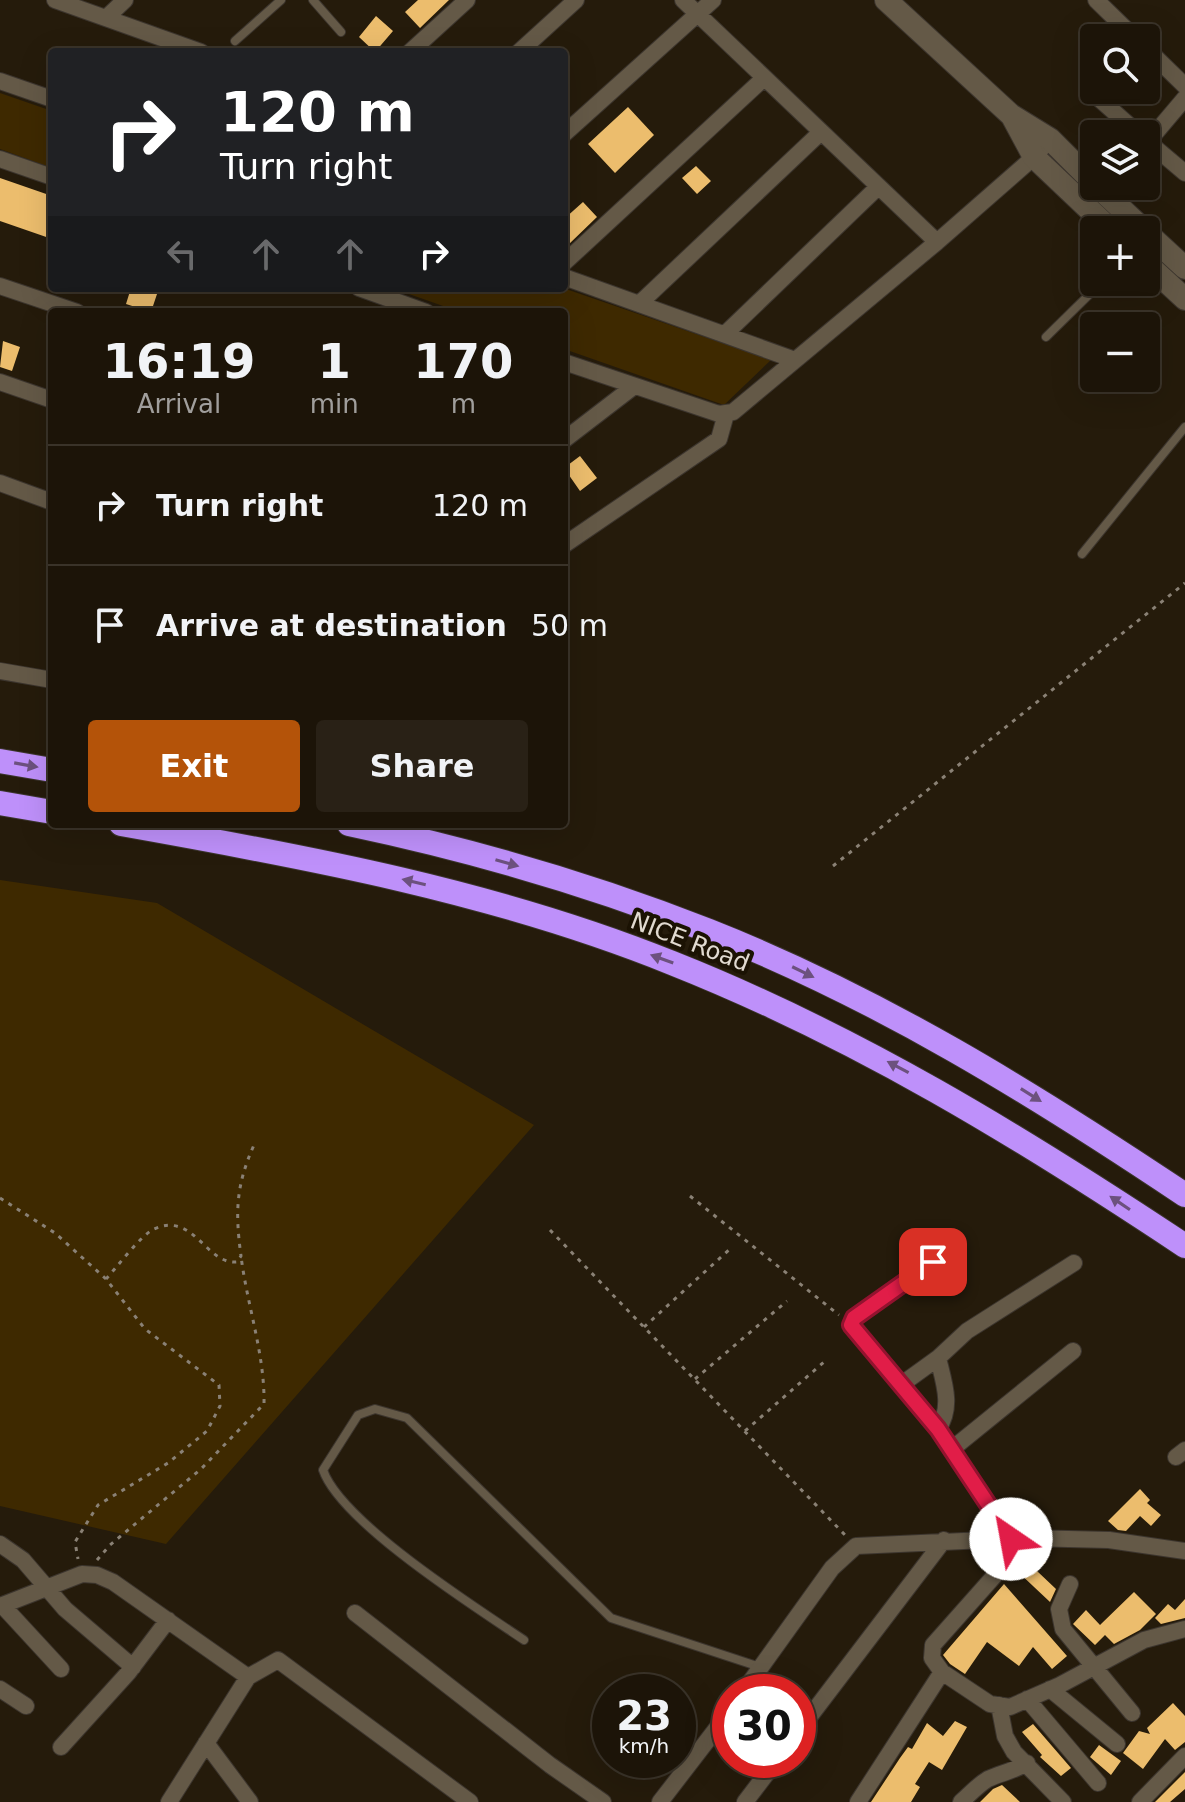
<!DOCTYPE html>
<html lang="en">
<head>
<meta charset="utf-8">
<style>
  body { margin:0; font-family:"DejaVu Sans",sans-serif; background:#292116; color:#f1f3f6; height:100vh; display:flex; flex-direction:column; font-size:30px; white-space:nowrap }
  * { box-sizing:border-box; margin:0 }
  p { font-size:26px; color:#a09e9c }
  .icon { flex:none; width:44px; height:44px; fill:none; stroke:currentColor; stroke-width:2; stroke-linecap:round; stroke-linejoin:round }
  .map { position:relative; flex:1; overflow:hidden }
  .drawer { position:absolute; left:48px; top:308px; width:520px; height:520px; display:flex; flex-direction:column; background:#1c1408; border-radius:8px; box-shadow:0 8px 32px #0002,0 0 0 2px #3a3329 }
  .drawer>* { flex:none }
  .banner { position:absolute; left:48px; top:48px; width:520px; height:244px; border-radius:8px; box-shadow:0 8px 32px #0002,0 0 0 2px #3a3329; background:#202124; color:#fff; overflow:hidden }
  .buttons { position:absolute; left:1080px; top:24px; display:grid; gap:16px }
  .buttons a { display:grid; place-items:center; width:80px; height:80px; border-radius:8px; background:#1c1408; box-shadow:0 8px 32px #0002,0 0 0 2px #3a3329; font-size:40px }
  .speed { position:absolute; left:592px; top:1674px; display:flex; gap:16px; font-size:40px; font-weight:700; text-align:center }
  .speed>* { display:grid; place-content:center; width:104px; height:104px; border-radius:50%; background:#1c1408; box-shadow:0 8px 32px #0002,0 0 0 2px #3a3329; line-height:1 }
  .speed small { font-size:20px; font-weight:400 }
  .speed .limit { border:12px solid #d22; background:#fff; color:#111 }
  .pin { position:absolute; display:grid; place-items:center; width:68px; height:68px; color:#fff; margin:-34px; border-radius:16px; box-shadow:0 4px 12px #0006 }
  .me { position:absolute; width:88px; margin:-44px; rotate:327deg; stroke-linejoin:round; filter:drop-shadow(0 0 6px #0008) }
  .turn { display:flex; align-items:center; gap:28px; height:168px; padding:0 40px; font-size:36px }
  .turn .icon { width:104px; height:104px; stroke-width:2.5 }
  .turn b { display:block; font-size:56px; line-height:68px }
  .lanes { display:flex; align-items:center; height:76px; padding:0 40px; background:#0003; justify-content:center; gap:40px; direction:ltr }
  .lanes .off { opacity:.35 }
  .eta { display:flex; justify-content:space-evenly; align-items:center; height:136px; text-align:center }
  .eta b { font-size:48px; font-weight:700; line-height:56px }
  .button { display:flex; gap:16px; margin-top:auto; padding:16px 40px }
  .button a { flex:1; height:92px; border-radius:8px; background:#b45309; color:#fff; font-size:32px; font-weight:700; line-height:92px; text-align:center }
  .button a+a { background:#292116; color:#f1f3f6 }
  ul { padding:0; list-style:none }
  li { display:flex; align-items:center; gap:24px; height:120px; padding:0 40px; border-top:2px solid #3a3329 }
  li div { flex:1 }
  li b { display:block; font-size:30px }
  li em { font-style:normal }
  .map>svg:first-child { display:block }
  .green { fill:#3e2900 }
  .building { fill:#ecbd6d }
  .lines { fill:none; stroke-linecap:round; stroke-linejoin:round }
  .service-casing { stroke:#3c352e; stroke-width:10 }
  .minor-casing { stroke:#3c352e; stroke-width:18 }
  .secondary-casing { stroke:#3c352e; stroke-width:24 }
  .motorway-casing { stroke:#3c352e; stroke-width:26 }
  .path { stroke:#8a8175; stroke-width:3; stroke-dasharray:4 6; stroke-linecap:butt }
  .service { stroke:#645947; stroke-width:8 }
  .minor { stroke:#645947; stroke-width:16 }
  .secondary { stroke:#645947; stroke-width:22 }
  .motorway { stroke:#be90fa; stroke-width:24 }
  .oneway { fill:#6c517e }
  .route-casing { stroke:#92132f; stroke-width:20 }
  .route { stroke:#e11d48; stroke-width:14 }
  .labels { text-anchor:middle; stroke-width:8; stroke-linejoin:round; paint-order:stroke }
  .street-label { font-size:24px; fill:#e1dad0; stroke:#1b1203 }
</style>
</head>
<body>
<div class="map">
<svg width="1185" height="1802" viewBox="0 0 1185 1802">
  <rect width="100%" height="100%" fill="#251b0b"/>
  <!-- green -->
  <path class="green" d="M0 93 52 111V168L0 149Z
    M392 288H563L771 360 724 405 564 349V312H460Z
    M0 880 157 903 534 1125 166 1544 0 1506Z"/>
  <!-- building -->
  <path class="building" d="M418 0H449L420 28 405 12Z
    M376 16 393 31 375 52 359 37Z
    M628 107 654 135 615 173 588 144Z
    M696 166 711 181 697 194 682 178Z
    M0 178 52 196V239L0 221Z
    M583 202 597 217 568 245 564 241V219Z
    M131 288H159L151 312 126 304Z
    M3 341 20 347 12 371 0 367Z
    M580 456 597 478 580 491 564 468Z
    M1140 1489 1150 1500 1147 1503 1161 1515 1151 1526 1140 1516 1126 1531 1118 1530 1108 1521Z
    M1034 1550 1046 1562 1037 1571 1056 1589 1050 1602 1015 1569Z
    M1004 1584 1067 1656 1052 1669 1033 1647 1019 1666 987 1642 965 1674 950 1664 943 1655Z
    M1134 1592 1156 1614 1140 1630 1114 1644 1105 1635 1095 1645 1073 1624 1086 1610 1100 1625Z
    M1185 1599V1618L1161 1624 1155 1618 1168 1604 1175 1610Z
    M1173 1703 1185 1716V1742L1175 1750 1165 1739 1143 1769 1123 1753 1139 1731 1150 1734 1147 1728Z
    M955 1721 967 1727 942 1770 929 1762 915 1784 920 1787 911 1802H871L900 1758 908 1747 912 1749 927 1723 943 1736Z
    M1033 1724 1071 1768 1061 1776 1040 1757 1042 1755 1022 1732Z
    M1099 1745 1121 1761 1111 1775 1090 1757Z
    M1185 1772V1789L1170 1802H1155Z
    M1002 1785 1020 1802H980L993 1789Z"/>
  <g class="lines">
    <!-- service casing -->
    <g class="service-casing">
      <path id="service" d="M313 0 341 32
        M235 41 281 0
        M1046 337 1102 282
        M1082 554 1185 427
        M524 1640C475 1607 341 1522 323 1470L358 1415 375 1409 407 1418 611 1618 760 1667"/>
    </g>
    <!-- minor casing -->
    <g class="minor-casing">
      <path id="minor" d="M55 0 201 52
        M683 0 937 242
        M1096 0 1135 38
        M106 18 125 0
        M1146 48 1185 86
        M410 52 467 0
        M519 52 576 0
        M0 81 52 99
        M1087 88 1139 134
        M564 134 713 0
        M1146 140 1185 173
        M1146 144 1185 98
        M0 159 52 177
        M564 263 763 79
        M564 277 795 360
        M0 286 77 312
        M359 288 426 312
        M639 304 820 133
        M725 334 877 188
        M564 362 719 414 733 412 937 242 1034 157 1050 139
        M0 382 52 400
        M564 440 633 387
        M0 483 52 502
        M564 545 719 439 726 414
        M0 671 52 680
        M955 1240 933 1262 854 1318 851 1325 938 1429 1011 1539
        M902 1384 938 1358 967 1331 1074 1263
        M938 1429C953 1407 944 1383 938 1358
        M952 1449 1073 1351
        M1176 1457 1185 1450
        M1028 1538 933 1645 932 1658 942 1672 990 1704 1010 1707 1060 1685 1144 1640 1185 1629
        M0 1544 23 1560 65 1609 133 1667
        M1070 1584 1059 1609 1063 1629 1132 1713
        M2 1605 61 1669
        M0 1606 82 1574 97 1575 113 1582 248 1677
        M355 1613 550 1765 603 1802
        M754 1677 777 1692
        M0 1689 26 1706
        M1050 1689 1117 1744
        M743 1692 832 1568 856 1546 1028 1538 1109 1540 1185 1551
        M1027 1699 1098 1783
        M999 1705 1005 1736 1014 1752 1063 1802
        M798 1732 944 1540
        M206 1743 250 1802
        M61 1747 128 1673 168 1620
        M169 1802 248 1677 278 1660 470 1802
        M660 1802 730 1711
        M745 1802 777 1760
        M858 1802 942 1672
        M961 1802C970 1794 978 1785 988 1779 1001 1773 1014 1771 1027 1763
        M1140 1802 1185 1756"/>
    </g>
    <!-- secondary casing -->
    <g class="secondary-casing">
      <path id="secondary" d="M886 0 1011 115 1050 139 1094 183
        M1012 116 1034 157 1111 230
        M1097 186 1144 230
        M1146 232 1185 268
        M1146 263 1185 299"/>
    </g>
    <!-- motorway casing -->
    <g class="motorway-casing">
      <path id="motorway" d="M0 761 52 770
        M0 803 52 812
        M121 824C307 857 496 892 672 963 856 1036 1021 1137 1185 1246
        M349 824C472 850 593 885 709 931 879 998 1034 1094 1185 1195"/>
    </g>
    <!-- path -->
    <path class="path" d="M833 866 1185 583
      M690 1196 839 1315
      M0 1198 55 1233 106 1279 145 1329 219 1385 220 1406 207 1431 168 1463 98 1505 75 1542 78 1559
      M550 1230 845 1535
      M106 1279C117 1267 141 1235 154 1229 194 1211 206 1265 237 1262L241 1256C235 1212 236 1185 254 1145
      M644 1327 731 1248
      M695 1379 787 1301
      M745 1431 824 1362
      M97 1560 110 1545 201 1469 264 1404C265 1355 247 1305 241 1256"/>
    <!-- service -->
    <use href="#service" class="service"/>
    <!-- minor -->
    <use href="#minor" class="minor"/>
    <!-- secondary -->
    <use href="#secondary" class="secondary"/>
    <!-- motorway -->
    <use href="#motorway" class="motorway"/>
  </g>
  <!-- one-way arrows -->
  <defs><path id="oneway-solid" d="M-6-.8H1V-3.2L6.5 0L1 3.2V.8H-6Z" transform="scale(2)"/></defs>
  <g class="oneway">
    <use href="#oneway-solid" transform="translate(26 765) rotate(10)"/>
    <use href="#oneway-solid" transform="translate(507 863) rotate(16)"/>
    <use href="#oneway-solid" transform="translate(414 882) rotate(-167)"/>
    <use href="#oneway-solid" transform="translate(662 959) rotate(-160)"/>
    <use href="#oneway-solid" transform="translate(803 972) rotate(26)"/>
    <use href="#oneway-solid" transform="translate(898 1067) rotate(-152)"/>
    <use href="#oneway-solid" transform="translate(1031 1095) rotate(32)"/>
    <use href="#oneway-solid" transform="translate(1120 1203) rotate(-146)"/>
  </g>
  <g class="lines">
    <!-- route casing -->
    <g class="route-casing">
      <path id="route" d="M933 1262 854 1318 851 1325 938 1429 1011 1539"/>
    </g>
    <!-- route -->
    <use href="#route" class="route"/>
  </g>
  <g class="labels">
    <!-- street labels -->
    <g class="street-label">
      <text transform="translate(690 942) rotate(21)" y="8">NICE Road</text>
    </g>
  </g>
</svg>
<div class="buttons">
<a><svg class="icon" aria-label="search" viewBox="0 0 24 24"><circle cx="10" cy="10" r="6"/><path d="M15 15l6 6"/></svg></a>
<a><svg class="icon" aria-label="layers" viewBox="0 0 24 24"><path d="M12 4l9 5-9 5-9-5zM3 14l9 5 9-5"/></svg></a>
<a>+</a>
<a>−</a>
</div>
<div class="speed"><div>23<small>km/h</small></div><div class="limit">30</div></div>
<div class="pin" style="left:933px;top:1262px;background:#d93025"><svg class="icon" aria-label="arrive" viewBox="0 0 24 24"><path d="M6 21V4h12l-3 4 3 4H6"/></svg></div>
<svg class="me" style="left:1011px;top:1539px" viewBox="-20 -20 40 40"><circle r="19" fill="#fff"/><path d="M0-13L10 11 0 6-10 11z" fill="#e11d48"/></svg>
<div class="banner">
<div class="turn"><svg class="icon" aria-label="right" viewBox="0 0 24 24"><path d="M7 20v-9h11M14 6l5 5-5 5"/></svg><div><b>120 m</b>Turn right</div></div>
<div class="lanes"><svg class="icon off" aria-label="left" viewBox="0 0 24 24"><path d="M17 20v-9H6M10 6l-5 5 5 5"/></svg><svg class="icon off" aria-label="ahead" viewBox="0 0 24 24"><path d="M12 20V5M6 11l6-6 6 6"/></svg><svg class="icon off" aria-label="ahead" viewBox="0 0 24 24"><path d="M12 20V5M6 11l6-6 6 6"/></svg><svg class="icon" aria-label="right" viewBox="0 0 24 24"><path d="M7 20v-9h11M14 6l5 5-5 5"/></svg></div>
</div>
<section class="drawer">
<div class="eta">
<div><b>16:19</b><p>Arrival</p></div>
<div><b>1</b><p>min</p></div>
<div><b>170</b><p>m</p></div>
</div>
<ul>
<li><svg class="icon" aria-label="right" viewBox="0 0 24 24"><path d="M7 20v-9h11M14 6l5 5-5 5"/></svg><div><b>Turn right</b></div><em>120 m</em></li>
<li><svg class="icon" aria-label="arrive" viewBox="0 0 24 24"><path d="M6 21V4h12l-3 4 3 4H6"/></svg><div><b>Arrive at destination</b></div><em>50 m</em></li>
</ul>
<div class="button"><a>Exit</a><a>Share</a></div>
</section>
</div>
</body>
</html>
